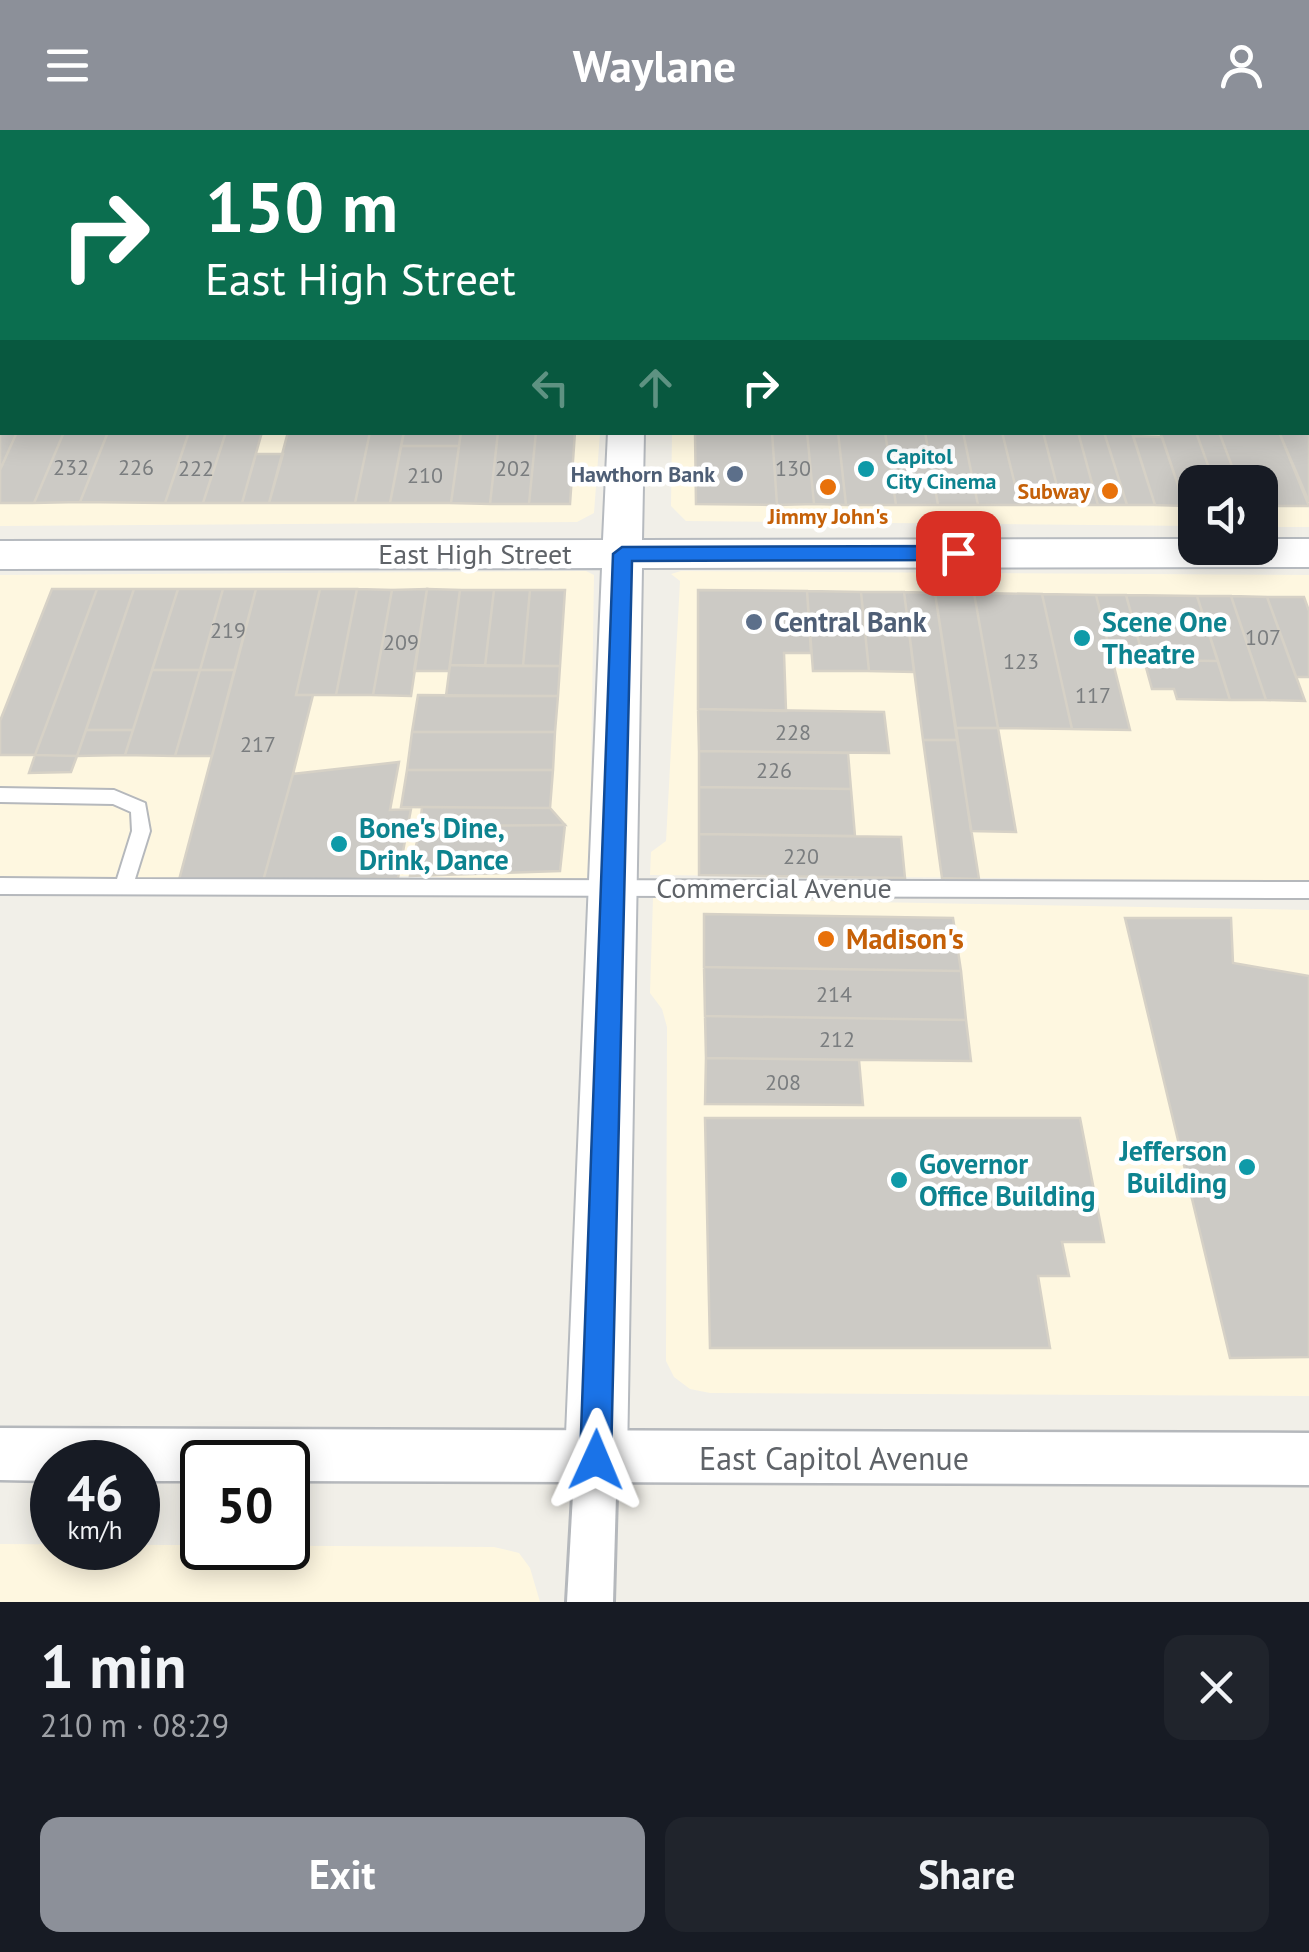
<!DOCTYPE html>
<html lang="en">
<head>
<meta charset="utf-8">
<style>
  body { margin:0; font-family:"PT Sans",sans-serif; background:#20242c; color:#f1f3f6; height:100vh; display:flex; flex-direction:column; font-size:38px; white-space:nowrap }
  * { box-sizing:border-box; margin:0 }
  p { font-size:32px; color:#9ea1a6 }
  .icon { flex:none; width:55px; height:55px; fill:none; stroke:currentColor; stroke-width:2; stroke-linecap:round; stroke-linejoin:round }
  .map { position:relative; height:1472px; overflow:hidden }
  .details { display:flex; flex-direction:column; background:#171b24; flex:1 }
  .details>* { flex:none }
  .guide { position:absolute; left:0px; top:0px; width:1310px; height:305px; box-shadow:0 5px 25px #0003; background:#0b6e4f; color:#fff; overflow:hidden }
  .buttons { position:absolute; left:1178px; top:335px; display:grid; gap:20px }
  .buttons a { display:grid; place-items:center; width:100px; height:100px; border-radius:20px; background:#171b24; box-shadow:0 5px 25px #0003; font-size:50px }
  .speed { position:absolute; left:30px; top:1310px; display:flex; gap:20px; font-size:50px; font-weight:700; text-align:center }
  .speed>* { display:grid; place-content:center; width:130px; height:130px; border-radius:50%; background:#171b24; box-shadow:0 5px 25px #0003; line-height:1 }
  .speed small { font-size:25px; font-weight:400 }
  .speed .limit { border:5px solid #111; border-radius:15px; background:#fff; color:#111 }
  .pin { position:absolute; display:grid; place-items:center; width:85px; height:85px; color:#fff; margin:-42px; border-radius:20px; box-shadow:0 5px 15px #0006 }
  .me { position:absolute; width:110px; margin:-55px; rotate:1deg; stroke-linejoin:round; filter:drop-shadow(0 0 8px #0008) }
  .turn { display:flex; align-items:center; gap:35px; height:210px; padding:0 40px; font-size:45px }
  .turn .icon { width:130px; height:130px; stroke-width:2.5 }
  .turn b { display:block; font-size:70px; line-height:85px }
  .lanes { display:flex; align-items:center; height:95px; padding:0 40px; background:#0003; justify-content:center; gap:50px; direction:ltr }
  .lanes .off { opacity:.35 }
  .round { display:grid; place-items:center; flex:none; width:105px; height:105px; border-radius:20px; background:#20242c }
  .head { display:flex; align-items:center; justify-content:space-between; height:170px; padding:0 40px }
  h1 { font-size:60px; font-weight:700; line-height:75px }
  .button { display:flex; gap:20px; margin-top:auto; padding:20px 40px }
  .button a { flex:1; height:115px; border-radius:20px; background:#8c9099; color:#fff; font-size:40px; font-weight:700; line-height:115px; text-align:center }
  .button a+a { background:#20242c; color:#f1f3f6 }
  header { display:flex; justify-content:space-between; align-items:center; height:130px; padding:0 40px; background:#8c9099; color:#fff; font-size:45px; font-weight:700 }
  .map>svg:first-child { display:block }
  .commercial { fill:#fef7e0 }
  .building { fill:#cccac5; stroke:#d6d1c6; stroke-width:2.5 }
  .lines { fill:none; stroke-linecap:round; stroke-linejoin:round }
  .service-casing { stroke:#b5b8bc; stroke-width:4 }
  .minor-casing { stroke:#b5b8bc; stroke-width:6 }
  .tertiary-casing { stroke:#b5b8bc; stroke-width:5 }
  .secondary-casing { stroke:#b6babf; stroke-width:4 }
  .service { fill:#fff; fill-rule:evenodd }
  .minor { fill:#fff; fill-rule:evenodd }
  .tertiary { fill:#fff; fill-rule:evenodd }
  .secondary { fill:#fff; fill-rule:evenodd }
  .route { fill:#1a73e8; stroke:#114b97; stroke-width:2.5 }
  .culture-dot { fill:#0f9aa8; stroke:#fff; stroke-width:4 }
  .service-dot { fill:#5c6f8a; stroke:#fff; stroke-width:4 }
  .food-dot { fill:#e8710a; stroke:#fff; stroke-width:4 }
  .labels { text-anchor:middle; stroke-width:9; stroke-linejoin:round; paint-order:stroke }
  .far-culture-label { font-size:22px; font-weight:bold; fill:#0d838f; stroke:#fff; text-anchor:start }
  .number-label { font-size:22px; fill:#7a7d7f }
  .far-service-label { font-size:22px; font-weight:bold; fill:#4e5e75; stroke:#fff; text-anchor:end }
  .far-food-label { font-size:22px; font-weight:bold; fill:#c56008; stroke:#fff; text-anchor:end }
  .street-label { font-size:28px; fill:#5f6368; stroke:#fff }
  .service-label { font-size:28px; font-weight:bold; fill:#4e5e75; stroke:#fff; text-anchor:start }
  .culture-label { font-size:28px; font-weight:bold; fill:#0d838f; stroke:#fff; text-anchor:start }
  .food-label { font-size:28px; font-weight:bold; fill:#c56008; stroke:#fff; text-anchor:start }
  .near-street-label { font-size:32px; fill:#5f6368; stroke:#fff }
</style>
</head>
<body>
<header><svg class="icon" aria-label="menu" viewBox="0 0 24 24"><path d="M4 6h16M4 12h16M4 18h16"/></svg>Waylane<svg class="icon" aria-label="person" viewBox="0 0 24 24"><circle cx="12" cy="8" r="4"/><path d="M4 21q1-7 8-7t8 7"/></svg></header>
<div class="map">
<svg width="1309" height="1472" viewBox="0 0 1309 1472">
  <rect width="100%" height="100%" fill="#f1efe8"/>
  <!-- commercial -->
  <path class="commercial" d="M0 186 2 302 600 303 594 383 577 392 0 396Z
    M1308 250 1309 397H1260V352H1195V396L686 391 671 376 672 303 1308 302Z
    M586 441 594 445 590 705 598 748 586 752 410 746 0 750V445Z
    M681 441 1309 445V751L650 745 651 722 666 711 680 451 671 444Z
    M653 768 1309 780V1266L710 1263 690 1259 674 1247 666 1231 667 897 662 879 650 863Z
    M0 1414 494 1417 519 1423 530 1438 540 1472H0Z"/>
  <!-- building -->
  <path class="building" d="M0 276 2 302H17L0 340Z
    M1308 286 1309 289V372L1279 302H1308Z
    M17 302H64L34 373H0V340Z
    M64 302H108L80 372 34 373Z
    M108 302H189L165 373 80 372Z
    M189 302H226L203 373H165Z
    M226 302H262L242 373H203Z
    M288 302H370L355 373H269Z
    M370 302H404L390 373H355Z
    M404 302H461L459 316H401Z
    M461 302H498L490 374 451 373Z
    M498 302H536L529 374H490Z
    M536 302H575L570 374H529Z
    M695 302H772L777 375 696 374Z
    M772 302H807L814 374 777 375Z
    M807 302H838L846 375 814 374Z
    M838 302H885L896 375H846Z
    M885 302H925L938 375H896Z
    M925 302H963L978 375H938Z
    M963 302H1002L1020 375H978Z
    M1002 302H1043L1062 375H1020Z
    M1043 302H1078L1098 375H1062Z
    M1078 302H1104L1127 375H1098Z
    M1104 302H1132L1155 375H1127Z
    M1160 302H1196L1214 352H1195V376H1185Z
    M1196 302H1219L1238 352H1214Z
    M1219 302H1279L1309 376H1260V352H1238Z
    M1133 306 1162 307 1185 376 1155 375Z
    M401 316H459L451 373H390Z
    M256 324H283L269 373H242Z
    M52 459H97L35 625H0V591Z
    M97 459H134L77 626 35 625Z
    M134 459H178L133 600H86Z
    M178 459H223L200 540H152Z
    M223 459H256L235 540H200Z
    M256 459H320L296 565H313L293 644 263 751 179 750Z
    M320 459H357L336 565H296Z
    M357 459 392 460 373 565H336Z
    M427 459 411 566 373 565 392 460Z
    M427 459 460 460 449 541H414Z
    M460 460H494L485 536 450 535Z
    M494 460H530L523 536H485Z
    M530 460H565L560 536H523Z
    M698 460 807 461 811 523H784L786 581 698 579Z
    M807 461 861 462 869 541H813Z
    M861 462H904L914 542 869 541Z
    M904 462 935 463 957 610H923Z
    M935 463H974L998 598H956Z
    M974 463 1042 464 1072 599 998 598Z
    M1042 464 1096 465 1130 600 1072 599Z
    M1096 465H1126L1144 530H1112Z
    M1126 465 1197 466 1218 531 1144 530Z
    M1197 466H1231L1266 570H1230Z
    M1231 466 1267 467 1305 571 1266 570Z
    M1267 467H1304L1309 481V547H1296Z
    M1144 530 1218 531 1230 570 1177 569 1174 559H1152Z
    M450 535 560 536 558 566H446Z
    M152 540H200L175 626 125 625Z
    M200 540H235L212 626H175Z
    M418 565 558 566 555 602H412Z
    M698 579 884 582 889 623 699 621Z
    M956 598H998L1016 702 971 701Z
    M86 600H133L125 625 77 626Z
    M412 602H555L553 640H407Z
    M923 610H957L979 749 942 748Z
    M699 621 848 623 851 659 699 657Z
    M35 625 77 626 71 642 29 643Z
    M399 632 390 680 411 679 398 748 263 751 293 644Z
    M407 640H553L550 678 401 677Z
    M699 657 851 659 855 706 699 704Z
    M422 677 550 678 565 695 420 696Z
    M565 695 560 741 410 746 420 696Z
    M699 704 901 707 905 748 699 745Z
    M704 784 953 788 961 841 704 837Z
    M1125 788H1231L1233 833 1309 846V1227L1230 1228Z
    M704 837 961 841 966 890 705 886Z
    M705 886 966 890 971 931 706 928Z
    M706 928 859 930 863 975 705 974Z
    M705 988H1080L1104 1112H1062L1069 1146H1038L1050 1218H710Z"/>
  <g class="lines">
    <!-- service casing -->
    <g class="service-casing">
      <path id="service" d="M0 174H2V182H0Z
        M1308 179H1309V187H1308Z
        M0 658 114 660 145 673 150 701 135 749 1309 752V768L0 764V748L117 749 132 701 131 682 113 674 0 672Z"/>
    </g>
    <!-- minor casing -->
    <g class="minor-casing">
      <path id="minor" d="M596 1308 611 1314 617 1329 613 1472H567L575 1329 581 1314Z"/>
    </g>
    <!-- tertiary casing -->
    <g class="tertiary-casing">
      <path id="tertiary" d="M1215 0H1240L1241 2H1217Z
        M1308 153H1309V172H1308Z
        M0 1298 1309 1303V1355L288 1351V1332H202V1351H138V1332H52V1351L0 1350Z"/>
    </g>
    <!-- secondary casing -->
    <g class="secondary-casing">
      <path id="secondary" d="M0 0H201L202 2H2L0 11Z
        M623 0H651V2H623Z
        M1309 0V16H1308V2H1297Z
        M608 302H644L642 410 1195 409V418H1260V409H1309V437L642 438 627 1329 618 1351 596 1360 574 1351 565 1329 602 438 0 439V411L603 410Z"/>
    </g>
    <!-- service -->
    <use href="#service" class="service"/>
    <!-- minor -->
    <use href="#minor" class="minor"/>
    <!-- tertiary -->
    <use href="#tertiary" class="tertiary"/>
    <!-- secondary -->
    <use href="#secondary" class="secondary"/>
  </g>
  <!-- route -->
  <path class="route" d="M958 416 967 423 958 430 632 431 611 1330 606 1340 596 1345 585 1340 580 1330 613 424 622 417Z"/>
  <!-- markers -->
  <g class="culture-dot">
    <circle cx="866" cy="339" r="10"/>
    <circle cx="1082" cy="508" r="10"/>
    <circle cx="339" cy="714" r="10"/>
    <circle cx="1247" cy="1037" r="10"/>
    <circle cx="899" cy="1050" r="10"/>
  </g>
  <g class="service-dot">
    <circle cx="735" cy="344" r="10"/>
    <circle cx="754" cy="492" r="10"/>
  </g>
  <g class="food-dot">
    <circle cx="828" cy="357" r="10"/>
    <circle cx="1110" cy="361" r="10"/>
    <circle cx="826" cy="809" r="10"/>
  </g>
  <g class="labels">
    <!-- far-culture labels -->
    <g class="far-culture-label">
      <text x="886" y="334">Capitol<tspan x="886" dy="25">City Cinema</tspan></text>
    </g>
    <!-- number labels -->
    <g class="number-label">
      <text x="71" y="345">232</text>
      <text x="136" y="345">226</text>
      <text x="196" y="346">222</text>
      <text x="513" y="346">202</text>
      <text x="793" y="346">130</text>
      <text x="425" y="353">210</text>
      <text x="228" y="508">219</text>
      <text x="1263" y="515">107</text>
      <text x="401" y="520">209</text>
      <text x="1021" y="539">123</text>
      <text x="1093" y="573">117</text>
      <text x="793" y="610">228</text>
      <text x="258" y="622">217</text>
      <text x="774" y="648">226</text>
      <text x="801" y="734">220</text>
      <text x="834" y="872">214</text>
      <text x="837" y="917">212</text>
      <text x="783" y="960">208</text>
    </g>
    <!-- far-service labels -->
    <g class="far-service-label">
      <text x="715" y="352">Hawthorn Bank</text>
    </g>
    <!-- far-food labels -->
    <g class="far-food-label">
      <text x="1090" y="369">Subway</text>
      <text x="828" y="394" text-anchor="middle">Jimmy John's</text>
    </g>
    <!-- street labels -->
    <g class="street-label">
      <text x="475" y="434">East High Street</text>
      <text x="774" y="768">Commercial Avenue</text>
    </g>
    <!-- service labels -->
    <g class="service-label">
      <text x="774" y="502">Central Bank</text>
    </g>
    <!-- culture labels -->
    <g class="culture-label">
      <text x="1102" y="502">Scene One<tspan x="1102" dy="32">Theatre</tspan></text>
      <text x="359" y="708">Bone's Dine,<tspan x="359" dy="32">Drink, Dance</tspan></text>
      <text x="1227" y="1031" text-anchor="end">Jefferson<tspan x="1227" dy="32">Building</tspan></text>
      <text x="919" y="1044">Governor<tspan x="919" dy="32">Office Building</tspan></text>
    </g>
    <!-- food labels -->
    <g class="food-label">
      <text x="846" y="819">Madison's</text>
    </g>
    <!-- near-street labels -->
    <g class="near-street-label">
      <text x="834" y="1340">East Capitol Avenue</text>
    </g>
  </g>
</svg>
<div class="buttons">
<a><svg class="icon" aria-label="sound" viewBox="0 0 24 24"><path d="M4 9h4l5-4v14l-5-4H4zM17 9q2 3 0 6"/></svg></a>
</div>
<div class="speed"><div>46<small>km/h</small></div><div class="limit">50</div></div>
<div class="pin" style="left:958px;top:423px;background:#d93025"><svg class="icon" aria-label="arrive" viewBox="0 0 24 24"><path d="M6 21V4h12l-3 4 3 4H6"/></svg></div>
<svg class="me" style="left:596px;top:1330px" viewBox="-20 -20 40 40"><path d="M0-17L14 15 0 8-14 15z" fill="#1a73e8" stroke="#fff" stroke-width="4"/></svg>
<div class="guide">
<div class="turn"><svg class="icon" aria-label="right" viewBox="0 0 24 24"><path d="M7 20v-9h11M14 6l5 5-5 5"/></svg><div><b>150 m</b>East High Street</div></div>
<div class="lanes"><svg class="icon off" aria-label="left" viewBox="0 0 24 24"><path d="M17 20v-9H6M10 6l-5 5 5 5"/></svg><svg class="icon off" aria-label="ahead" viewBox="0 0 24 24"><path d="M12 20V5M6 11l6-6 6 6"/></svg><svg class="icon" aria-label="right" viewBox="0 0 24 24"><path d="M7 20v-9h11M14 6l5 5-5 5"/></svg></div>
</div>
</div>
<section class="details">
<div class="head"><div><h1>1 min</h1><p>210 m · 08:29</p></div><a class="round"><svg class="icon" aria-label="close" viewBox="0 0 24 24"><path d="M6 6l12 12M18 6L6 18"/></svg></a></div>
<div class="button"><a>Exit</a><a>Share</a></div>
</section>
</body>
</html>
